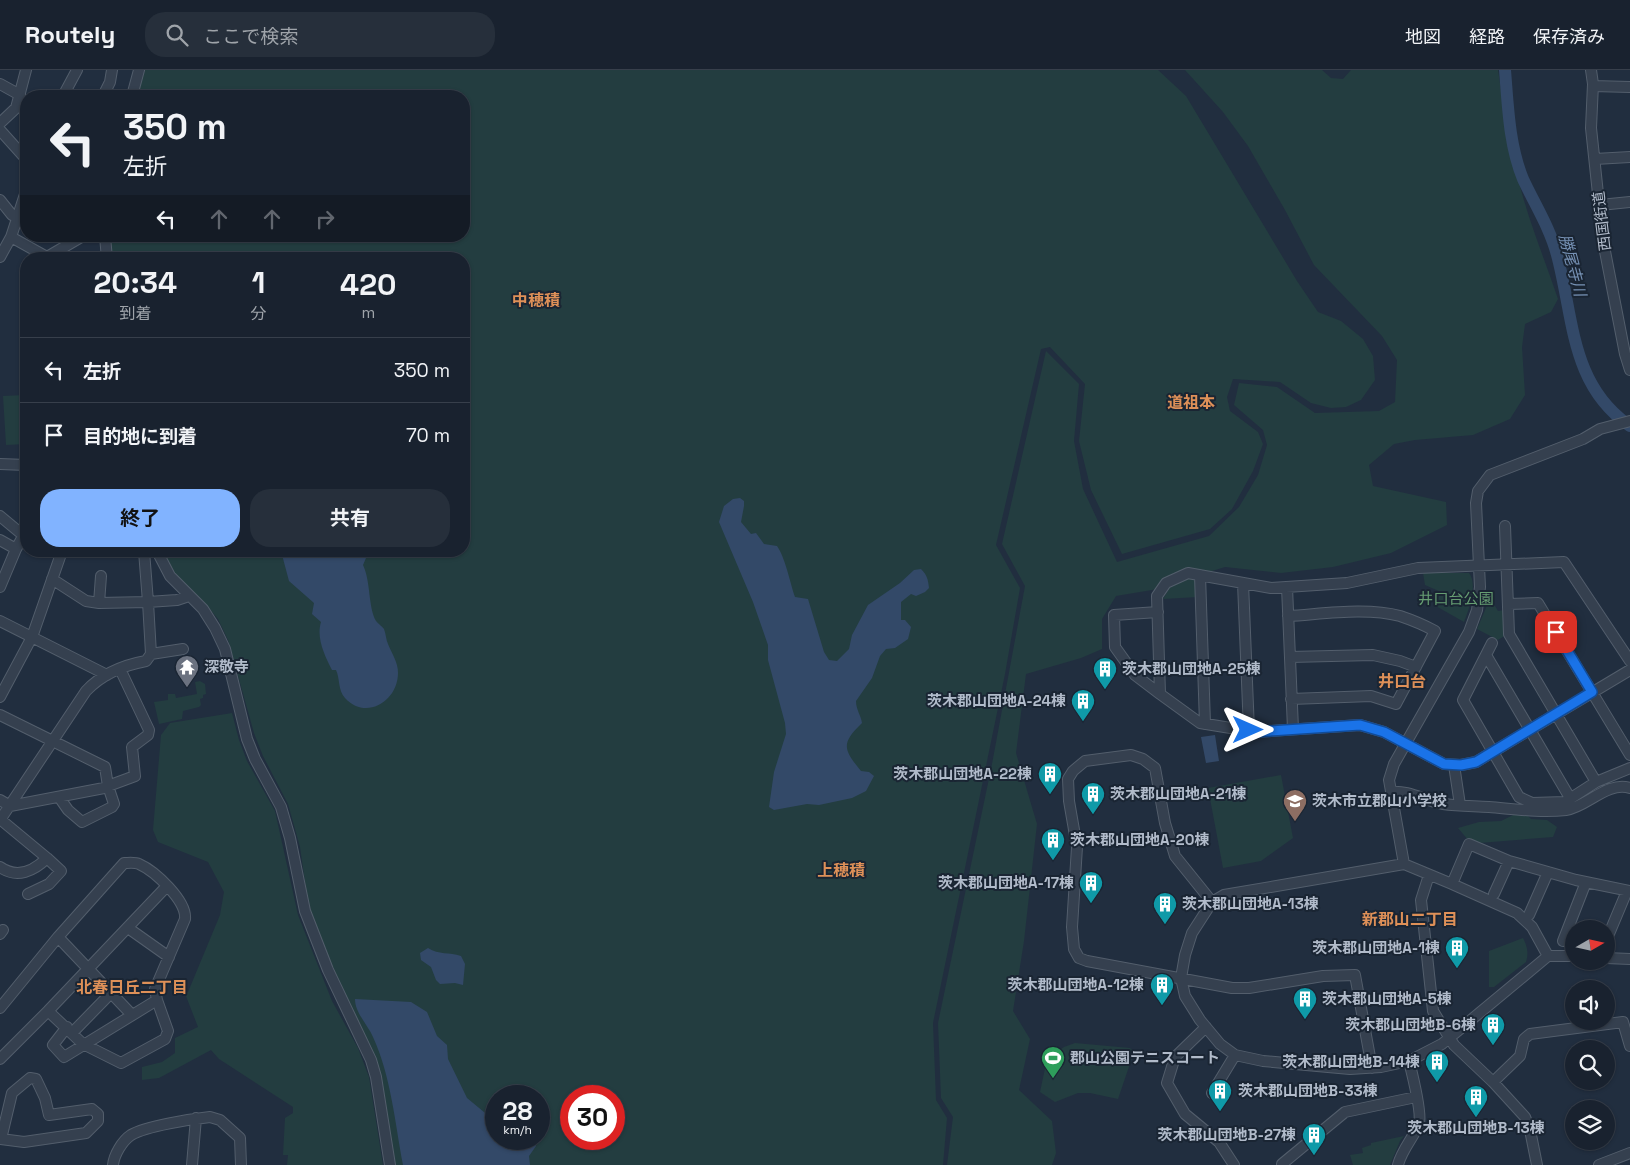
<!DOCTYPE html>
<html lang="ja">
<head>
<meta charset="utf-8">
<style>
  body { margin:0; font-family:"Space Grotesk","Noto Sans JP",sans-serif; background:#262f3b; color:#f1f3f6; height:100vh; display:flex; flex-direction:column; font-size:19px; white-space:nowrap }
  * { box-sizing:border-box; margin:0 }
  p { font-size:16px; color:#9fa4aa }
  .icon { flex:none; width:28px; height:28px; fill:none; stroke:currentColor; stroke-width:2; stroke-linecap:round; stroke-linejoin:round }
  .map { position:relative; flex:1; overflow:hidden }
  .sheet { position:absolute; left:20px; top:182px; width:450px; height:305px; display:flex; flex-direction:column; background:#19222f; border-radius:20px; box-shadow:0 1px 4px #0004,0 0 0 1px #373f4b }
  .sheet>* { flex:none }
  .top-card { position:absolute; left:20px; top:20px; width:450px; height:152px; border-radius:20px; box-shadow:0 1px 4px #0004,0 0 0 1px #373f4b; background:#19222f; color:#f1f3f6; overflow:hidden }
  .needle { width:32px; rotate:81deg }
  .fabs { position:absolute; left:1565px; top:850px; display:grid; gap:10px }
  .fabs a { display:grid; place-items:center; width:50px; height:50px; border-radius:50%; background:#19222f; box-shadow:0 1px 4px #0004,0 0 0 1px #373f4b; font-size:25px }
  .speed { position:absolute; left:485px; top:1015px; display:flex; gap:10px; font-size:25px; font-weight:700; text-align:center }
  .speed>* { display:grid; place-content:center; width:65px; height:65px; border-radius:50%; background:#19222f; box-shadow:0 1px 4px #0004,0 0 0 1px #373f4b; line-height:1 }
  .speed small { font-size:12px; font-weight:400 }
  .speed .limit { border:8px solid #d22; background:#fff; color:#111 }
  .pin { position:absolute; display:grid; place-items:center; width:42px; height:42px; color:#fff; margin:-21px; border-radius:10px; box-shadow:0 2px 8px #0006 }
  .me { position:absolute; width:55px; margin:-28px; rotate:90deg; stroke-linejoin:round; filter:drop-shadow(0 0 4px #0008) }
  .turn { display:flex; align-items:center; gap:18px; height:105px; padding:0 20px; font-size:22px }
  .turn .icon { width:65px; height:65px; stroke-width:2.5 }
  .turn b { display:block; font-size:35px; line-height:42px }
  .lanes { display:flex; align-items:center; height:48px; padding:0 20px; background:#0003; justify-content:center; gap:25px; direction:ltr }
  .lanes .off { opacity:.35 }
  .eta { display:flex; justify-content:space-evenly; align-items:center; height:85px; text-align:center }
  .eta b { font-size:30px; font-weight:700; line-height:35px }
  .cta { display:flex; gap:10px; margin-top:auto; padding:10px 20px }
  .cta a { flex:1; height:58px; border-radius:20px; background:#81b3ff; color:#111; font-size:20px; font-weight:700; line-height:58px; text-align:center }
  .cta a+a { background:#262f3b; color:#f1f3f6 }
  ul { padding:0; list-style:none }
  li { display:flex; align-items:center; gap:15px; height:65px; padding:0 20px; border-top:1px solid #373f4b }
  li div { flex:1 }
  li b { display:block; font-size:19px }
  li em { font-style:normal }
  header { display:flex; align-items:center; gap:30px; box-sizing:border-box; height:70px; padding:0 25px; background:#19222f; border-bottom:1px solid #373f4b }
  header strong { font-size:24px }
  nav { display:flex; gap:28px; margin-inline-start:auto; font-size:18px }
  .search { width:350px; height:45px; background:#262f3b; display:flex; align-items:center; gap:12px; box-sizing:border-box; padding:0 18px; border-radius:20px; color:#9fa4aa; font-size:19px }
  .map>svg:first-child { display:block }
  .green { fill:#233d40; fill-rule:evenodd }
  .water { fill:#334968 }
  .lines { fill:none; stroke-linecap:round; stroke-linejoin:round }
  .river { stroke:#334968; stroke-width:12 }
  .minor-casing { stroke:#535e6c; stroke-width:12 }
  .minor { stroke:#35404f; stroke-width:10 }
  .route-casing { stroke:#114b97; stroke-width:12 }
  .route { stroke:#1a73e8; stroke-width:9 }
  .labels { text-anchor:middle; stroke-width:4; stroke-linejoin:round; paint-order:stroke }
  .street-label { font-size:15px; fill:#b1bbca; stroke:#1a2533 }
  .park-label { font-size:15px; fill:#669d72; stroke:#1a2533 }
  .poi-label { font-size:15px; font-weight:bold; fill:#b1bbca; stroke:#1a2533; text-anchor:start }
  .water-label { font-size:16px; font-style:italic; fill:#7691b4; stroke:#1a2533 }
  .neighbourhood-label { font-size:16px; font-weight:bold; fill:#de9058; stroke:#1a2533 }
</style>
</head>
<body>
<header>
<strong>Routely</strong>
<div class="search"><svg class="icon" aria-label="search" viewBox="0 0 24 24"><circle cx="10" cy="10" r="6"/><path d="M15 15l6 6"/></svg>ここで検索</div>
<nav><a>地図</a><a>経路</a><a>保存済み</a></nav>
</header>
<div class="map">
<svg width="1630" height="1095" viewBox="0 0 1630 1095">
  <rect width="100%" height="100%" fill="#212e3f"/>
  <!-- green -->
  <path class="green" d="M145 0H1158L1186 26 1297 211 1318 242 1341 251 1363 269 1373 286 1375 310 1361 330 1346 337 1331 338 1311 333 1280 312 1233 309 1227 327 1230 341 1258 362 1263 374 1253 401 1232 439 1210 459 1122 484 1091 420 1079 371 1085 314 1050 277 1041 279 996 475 1020 518 1005 604 933 953 936 1030 947 1048 943 1095H394L381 1013 332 899 309 840 300 777 288 734 263 686 254 663 228 570 218 549 203 531 182 513 171 498 162 481H464V189H110L109 166H464V26H137ZM496 1026H539V1069H496ZM571 1026H614V1069H571Z
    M1185 0H1322L1331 8 1343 9 1351 0H1498C1504 40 1510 81 1521 120 1531 157 1546 193 1558 229L1551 242 1525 254 1522 277 1525 325 1510 349 1473 365 1415 370 1394 374 1369 395 1373 416 1446 432 1447 455 1391 483 1333 497 1281 503 1225 497 1196 506 1198 527 1163 529 1170 517 1116 526 1102 549V579L1081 588 1026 604 1016 683 1037 754 1024 871 1013 941 1030 969 1019 1020 1052 1051 1056 1083 1052 1095H947L953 1047 941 1028 938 953 992 694 1025 516 1002 474 1046 281 1079 314 1074 371 1083 419 1117 492 1209 466 1239 437 1258 405 1267 375 1263 360 1234 335 1239 313 1277 317 1315 343 1379 341 1395 332 1397 290 1382 266 1314 195 1285 140 1248 76 1223 42Z
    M26 325V374L6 375 3 326Z
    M1423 503H1469C1478 514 1469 540 1464 552L1434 535 1441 522 1425 515Z
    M1488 524 1498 541 1505 540 1506 565 1498 570 1477 559 1486 538Z
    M200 611 205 614 206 624 203 625V628L200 629 201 635 199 637 183 641 182 649 159 654 154 632 168 630V624H175L176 628 197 624 195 612Z
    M232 643 239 670 247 691 275 741 298 845 332 931 358 978 369 1007 383 1095H287L288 1085H283L285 1048 293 1043V1037L219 989 211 980 159 1008 142 1010V997L162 992 175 983V968L198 957 184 921 188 922 220 845 224 822 208 792 158 772 153 760 161 665 170 653Z
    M1281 705 1293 768 1261 791 1223 798 1208 718Z
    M1515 744 1527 745 1531 749 1547 750 1557 757 1553 767 1479 773 1469 771 1458 758 1479 752 1501 751Z
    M1523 868C1527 876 1529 883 1526 892L1494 917H1489V881Z
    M1075 973 1130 978 1134 982 1118 1029 1090 1023H1078L1055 1032 1040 1022 1047 989 1064 977Z
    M1404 1066 1400 1071 1390 1095H1353L1350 1085 1363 1083 1362 1078 1371 1075V1073Z"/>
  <!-- water -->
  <path class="water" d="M740 428 744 431V436L741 452 751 464 756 463 764 474 777 476C785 487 790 512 795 527L808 529 824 582 829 590 837 591 849 579 852 565 868 535 900 513 914 500 921 499C927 505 928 509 929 518L925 522 916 526 911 524 901 532V550H905L911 557 908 569 895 578 886 579 880 586 872 608 856 631C856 640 861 645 862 653 840 674 844 680 861 701L869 702 874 706 866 721 852 728 819 735 807 734 774 740 769 737 774 702 786 664 785 653 768 590V575L753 532 719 452 724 436 733 429Z
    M281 481H364L366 488 363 495C371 512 368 537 376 551 378 554 382 556 384 559 386 564 386 570 388 574 392 584 398 592 398 603 398 631 366 651 345 628 338 621 340 608 336 600H332C325 586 316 568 321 552L312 544 314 533 289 511Z
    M1215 665 1219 691 1206 693 1201 667Z
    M428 878C439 885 449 882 461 886L465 894 463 915 455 913 440 914 436 910 431 897 421 890 420 883Z
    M355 929 411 932 427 942 437 966 447 975 448 989 467 1028 496 1052V1069H535L536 1076 529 1086 530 1095H403C395 1053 391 1006 373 967 368 955 355 943 355 929Z"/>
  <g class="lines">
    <!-- river -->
    <path class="river" d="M1505 0C1508 36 1509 75 1523 109 1535 135 1550 158 1557 185 1574 248 1570 315 1630 356"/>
    <!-- minor casing -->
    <g class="minor-casing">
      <path id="minor" d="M1591 0 1593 14 1591 58 1603 171 1625 284 1630 300
        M0 14 20 25
        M1593 16 1630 17
        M63 26 77 0
        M103 26 110 12 112 0
        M132 26 139 0
        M0 53 16 38 26 0
        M0 60 26 89
        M1595 89 1630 87
        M0 130 12 145 26 151
        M1600 135 1630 132
        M105 166 107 189
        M11 167 26 121
        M0 187 11 167 47 187 83 166
        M0 394 26 395
        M0 446 24 466
        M1505 456 1509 564 1596 712
        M0 470 16 479
        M157 481 170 506 203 539 215 558 225 579 247 669 255 689 281 737 290 768 305 841 328 900 371 990 376 1007 390 1095
        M1200 505 1205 654
        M52 509 86 531 99 533 148 532 144 481
        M1243 513 1249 661
        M0 517 16 479 26 461
        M1287 517 1293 659
        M99 533 101 506
        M1508 534 1538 533 1630 685
        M1158 542 1114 545 1115 577 1135 605 1160 624
        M1288 546C1323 544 1366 537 1400 546 1412 550 1424 555 1435 561L1396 634 1371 626 1291 629
        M0 551 107 605
        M1492 573 1463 630 1519 727 1532 733 1565 732 1596 712 1630 698
        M151 584 183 579
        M1486 585 1570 728
        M1290 587 1373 585 1400 591 1416 597
        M1630 591 1564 492 1418 498 1347 513 1271 518 1188 503 1166 513 1157 526 1160 624 1200 653 1255 662 1360 655 1384 662 1444 694 1461 695 1476 692 1630 600
        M0 627 32 567 62 481
        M0 645 105 697 108 716 104 718 10 736 0 730
        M1454 695 1460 735
        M1391 722C1409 720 1425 731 1443 734 1458 736 1474 736 1489 737 1514 739 1541 743 1566 740 1587 737 1607 711 1630 718
        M59 727 68 740 82 752 112 737 114 734 108 716 135 706 132 677 148 665 149 660 120 599
        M0 750 86 621C102 604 124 595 146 591L151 584 148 532 177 530 189 526
        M1404 794 1389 710 1394 694 1469 562 1477 540 1480 517 1476 433 1478 421 1490 405 1583 369 1600 359 1630 351
        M0 797C17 809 34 801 47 788L0 749
        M1429 805 1421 830 1433 941 1454 975 1493 1012 1525 1047 1530 1060 1537 1095
        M1452 814 1469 774 1509 791 1576 810 1630 821
        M28 824 49 814 61 801 47 788
        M1494 824 1509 791
        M1212 832 1175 786 1165 753 1155 698 1143 689 1131 685 1085 691 1073 701 1068 709 1069 731 1077 777 1072 857 1074 879 1079 888 1087 891 1232 918H1249L1323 906 1355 905 1372 998
        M1529 845 1548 802
        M128 858 169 887
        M0 864 3 860
        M58 867 132 945
        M1563 871 1586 812
        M1606 871 1627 821
        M1548 886 1532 857 1517 843 1452 814 1404 794 1224 825 1212 832 1192 863 1185 885 1181 908 1185 926 1200 950 1220 974 1235 985 1263 991 1350 999 1381 997 1409 991 1442 974 1548 886H1574
        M1606 888 1630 889
        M0 938 58 867 124 793C128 793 135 792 139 794 155 801 187 831 185 849L155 919 157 930 168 961 165 969 121 993 83 974 48 941
        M67 957 53 975 64 987 157 930
        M1206 957 1175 987 1167 1013 1185 1044 1219 1072 1234 1095
        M72 963 111 923
        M0 989 48 941 167 816
        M30 1008 36 1009 45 1028 49 1045 92 1039 98 1044V1051L86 1063 24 1072 1 1069 12 1023Z
        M1493 1012 1520 986 1524 969 1530 964 1623 952 1630 976
        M1212 1023 1235 985
        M1282 1094 1345 1042 1416 1027
        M113 1095C114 1085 122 1071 131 1065 146 1056 192 1049 210 1047L220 1050 240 1068 241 1095
        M192 1095 196 1048
        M1398 1095C1402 1079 1415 1066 1419 1053 1422 1043 1412 1003 1409 991
        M1599 1095 1630 1083"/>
    </g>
    <!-- minor -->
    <use href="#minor" class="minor"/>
  </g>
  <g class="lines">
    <!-- route casing -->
    <g class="route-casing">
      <path id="route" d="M1248 660 1255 662 1360 655 1384 662 1444 694 1461 695 1476 692 1592 622 1556 562"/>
    </g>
    <!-- route -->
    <use href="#route" class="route"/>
  </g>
  <!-- icons -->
  <defs>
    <g id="temple-pin" transform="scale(1.25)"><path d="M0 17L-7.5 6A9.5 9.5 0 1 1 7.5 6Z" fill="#6b7280" stroke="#1a2533"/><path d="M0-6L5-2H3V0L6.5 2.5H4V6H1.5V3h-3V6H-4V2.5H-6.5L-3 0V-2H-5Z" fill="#fff"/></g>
    <g id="building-pin" transform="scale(1.25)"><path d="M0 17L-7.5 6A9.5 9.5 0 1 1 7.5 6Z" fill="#0f9aa8" stroke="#1a2533"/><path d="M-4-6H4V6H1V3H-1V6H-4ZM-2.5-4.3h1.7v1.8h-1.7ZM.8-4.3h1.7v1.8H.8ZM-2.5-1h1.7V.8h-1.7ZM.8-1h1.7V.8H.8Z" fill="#fff"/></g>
    <g id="school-pin" transform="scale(1.25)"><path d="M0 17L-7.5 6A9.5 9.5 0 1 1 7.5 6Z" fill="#8d6e63" stroke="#1a2533"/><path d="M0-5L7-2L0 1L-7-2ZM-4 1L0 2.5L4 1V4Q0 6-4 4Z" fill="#fff"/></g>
    <g id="stadium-pin" transform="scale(1.25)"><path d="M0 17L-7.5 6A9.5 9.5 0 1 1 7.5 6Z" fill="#2e9e5b" stroke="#1a2533"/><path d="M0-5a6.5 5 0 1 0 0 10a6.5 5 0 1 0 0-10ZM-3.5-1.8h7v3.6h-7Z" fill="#fff"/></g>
  </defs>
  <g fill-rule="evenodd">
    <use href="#temple-pin" x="187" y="597"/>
    <use href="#building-pin" x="1105" y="599"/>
    <use href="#building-pin" x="1083" y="631"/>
    <use href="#building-pin" x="1050" y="704"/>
    <use href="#building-pin" x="1093" y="724"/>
    <use href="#school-pin" x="1295" y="731"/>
    <use href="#building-pin" x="1053" y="770"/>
    <use href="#building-pin" x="1091" y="813"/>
    <use href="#building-pin" x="1165" y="834"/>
    <use href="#building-pin" x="1457" y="878"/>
    <use href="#building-pin" x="1162" y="915"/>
    <use href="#building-pin" x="1305" y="929"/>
    <use href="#building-pin" x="1493" y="955"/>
    <use href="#stadium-pin" x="1053" y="988"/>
    <use href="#building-pin" x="1437" y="992"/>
    <use href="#building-pin" x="1220" y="1021"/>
    <use href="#building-pin" x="1476" y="1027"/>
    <use href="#building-pin" x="1314" y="1065"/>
  </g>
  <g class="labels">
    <!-- street labels -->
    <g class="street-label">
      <text transform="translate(1602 151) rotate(-97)" y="5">西国街道</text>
    </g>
    <!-- park labels -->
    <g class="park-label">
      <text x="1456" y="534">井口台公園</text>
    </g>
    <!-- poi labels -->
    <g class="poi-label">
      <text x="204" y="602">深敬寺</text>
      <text x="1122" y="604">茨木郡山団地A-25棟</text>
      <text x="1066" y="636" text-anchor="end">茨木郡山団地A-24棟</text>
      <text x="1032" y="709" text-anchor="end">茨木郡山団地A-22棟</text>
      <text x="1110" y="729">茨木郡山団地A-21棟</text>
      <text x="1312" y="736">茨木市立郡山小学校</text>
      <text x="1070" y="775">茨木郡山団地A-20棟</text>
      <text x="1074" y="818" text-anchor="end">茨木郡山団地A-17棟</text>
      <text x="1182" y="839">茨木郡山団地A-13棟</text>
      <text x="1440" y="883" text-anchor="end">茨木郡山団地A-1棟</text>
      <text x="1144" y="920" text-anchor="end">茨木郡山団地A-12棟</text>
      <text x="1322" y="934">茨木郡山団地A-5棟</text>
      <text x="1476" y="960" text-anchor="end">茨木郡山団地B-6棟</text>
      <text x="1070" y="993">郡山公園テニスコート</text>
      <text x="1420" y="997" text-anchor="end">茨木郡山団地B-14棟</text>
      <text x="1238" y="1026">茨木郡山団地B-33棟</text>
      <text x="1476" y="1063" text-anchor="middle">茨木郡山団地B-13棟</text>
      <text x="1296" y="1070" text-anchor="end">茨木郡山団地B-27棟</text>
    </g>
    <!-- water labels -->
    <g class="water-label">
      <text transform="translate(1573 195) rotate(75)" y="6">勝尾寺川</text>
    </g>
    <!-- neighbourhood labels -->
    <g class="neighbourhood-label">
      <text x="536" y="236">中穂積</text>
      <text x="1191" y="338">道祖本</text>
      <text x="1402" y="617">井口台</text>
      <text x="841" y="806">上穂積</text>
      <text x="1410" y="855">新郡山二丁目</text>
      <text x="132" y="923">北春日丘二丁目</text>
    </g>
  </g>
</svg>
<div class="fabs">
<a><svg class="needle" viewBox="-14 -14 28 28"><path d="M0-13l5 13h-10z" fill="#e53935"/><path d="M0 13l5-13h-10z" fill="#9fa4aa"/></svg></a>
<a><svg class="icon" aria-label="sound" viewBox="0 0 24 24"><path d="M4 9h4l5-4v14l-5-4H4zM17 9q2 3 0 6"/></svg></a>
<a><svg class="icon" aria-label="search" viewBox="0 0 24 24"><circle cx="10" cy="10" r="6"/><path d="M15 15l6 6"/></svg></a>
<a><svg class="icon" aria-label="layers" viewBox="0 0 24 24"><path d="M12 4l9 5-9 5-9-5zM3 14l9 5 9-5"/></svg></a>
</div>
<div class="speed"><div>28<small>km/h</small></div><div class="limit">30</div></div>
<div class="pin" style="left:1556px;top:562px;background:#d93025"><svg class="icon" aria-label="arrive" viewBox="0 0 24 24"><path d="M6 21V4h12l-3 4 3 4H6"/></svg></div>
<svg class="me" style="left:1248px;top:660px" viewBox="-20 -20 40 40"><path d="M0-17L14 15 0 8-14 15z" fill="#1a73e8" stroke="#fff" stroke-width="4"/></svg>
<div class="top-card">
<div class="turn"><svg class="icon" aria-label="left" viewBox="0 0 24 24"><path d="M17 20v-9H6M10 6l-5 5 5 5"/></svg><div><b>350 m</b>左折</div></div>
<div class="lanes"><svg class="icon" aria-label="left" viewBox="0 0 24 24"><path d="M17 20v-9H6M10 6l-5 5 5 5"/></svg><svg class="icon off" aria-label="ahead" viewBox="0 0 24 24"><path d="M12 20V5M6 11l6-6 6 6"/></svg><svg class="icon off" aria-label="ahead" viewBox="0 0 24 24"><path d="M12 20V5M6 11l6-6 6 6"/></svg><svg class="icon off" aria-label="right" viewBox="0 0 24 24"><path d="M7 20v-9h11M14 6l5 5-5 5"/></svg></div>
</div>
<section class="sheet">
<div class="eta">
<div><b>20:34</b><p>到着</p></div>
<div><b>1</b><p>分</p></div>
<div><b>420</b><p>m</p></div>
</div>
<ul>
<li><svg class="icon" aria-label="left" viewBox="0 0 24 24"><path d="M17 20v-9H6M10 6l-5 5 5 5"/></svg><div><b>左折</b></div><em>350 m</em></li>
<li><svg class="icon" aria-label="arrive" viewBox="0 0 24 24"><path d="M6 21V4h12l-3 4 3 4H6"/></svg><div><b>目的地に到着</b></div><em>70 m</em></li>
</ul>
<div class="cta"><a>終了</a><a>共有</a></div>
</section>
</div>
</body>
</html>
